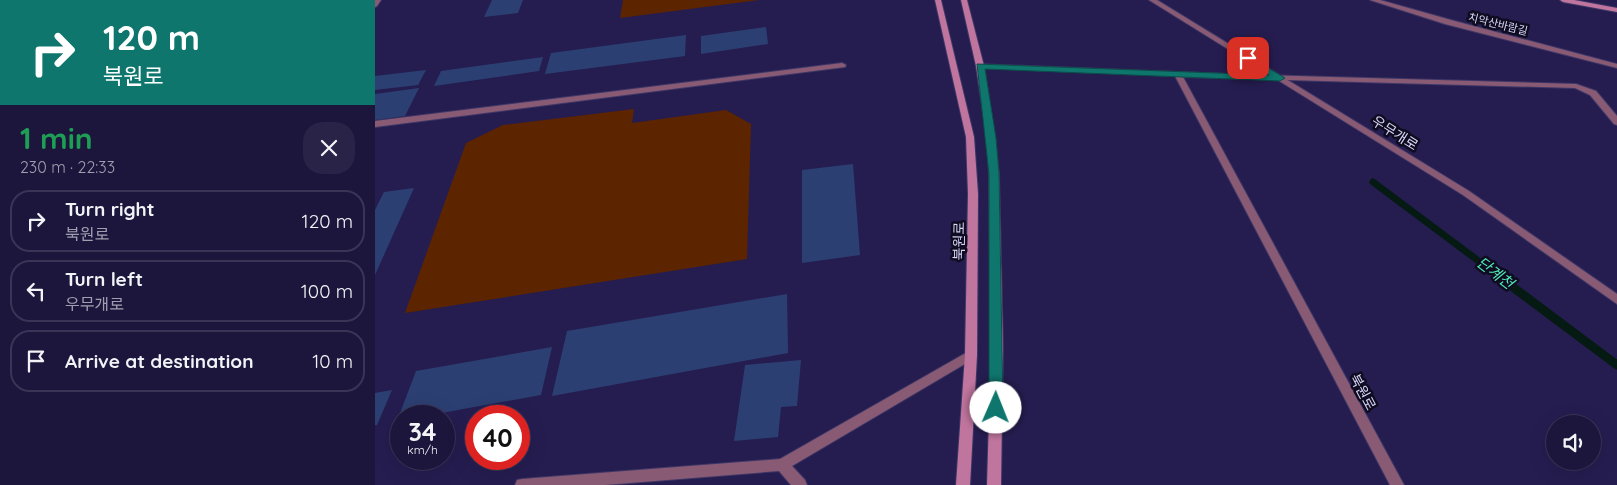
<!DOCTYPE html>
<html lang="en">
<head>
<meta charset="utf-8">
<style>
  body { margin:0; font-family:Quicksand,"Noto Sans KR",sans-serif; background:#292347; color:#f1f3f6; height:100vh; display:flex; flex-direction:column; font-size:19px; white-space:nowrap }
  * { box-sizing:border-box; margin:0 }
  p { font-size:16px; color:#a09faf }
  .icon { flex:none; width:28px; height:28px; fill:none; stroke:currentColor; stroke-width:2; stroke-linecap:round; stroke-linejoin:round }
  .map { position:relative; flex:1; overflow:hidden }
  .sheet { display:flex; flex-direction:column; background:#1c163c; width:375px }
  .sheet>* { flex:none }
  .hud { background:#0f766e; color:#fff; overflow:hidden }
  .controls { position:absolute; left:1171px; top:415px; display:grid; gap:10px }
  .controls a { display:grid; place-items:center; width:55px; height:55px; border-radius:50%; background:#1c163c; box-shadow:0 5px 20px #0002,0 0 0 1px #3a3556; font-size:25px }
  .speed { position:absolute; left:15px; top:405px; display:flex; gap:10px; font-size:25px; font-weight:700; text-align:center }
  .speed>* { display:grid; place-content:center; width:65px; height:65px; border-radius:50%; background:#1c163c; box-shadow:0 5px 20px #0002,0 0 0 1px #3a3556; line-height:1 }
  .speed small { font-size:12px; font-weight:400 }
  .speed .limit { border:8px solid #d22; background:#fff; color:#111 }
  .pin { position:absolute; display:grid; place-items:center; width:42px; height:42px; color:#fff; margin:-21px; border-radius:10px; box-shadow:0 2px 8px #0006 }
  .me { position:absolute; width:55px; margin:-28px; rotate:1deg; stroke-linejoin:round; filter:drop-shadow(0 0 4px #0008) }
  .turn { display:flex; align-items:center; gap:18px; height:105px; padding:0 20px; font-size:22px }
  .turn .icon { width:65px; height:65px; stroke-width:2.5 }
  .turn b { display:block; font-size:35px; line-height:42px }
  .round { display:grid; place-items:center; flex:none; width:52px; height:52px; border-radius:20px; background:#292347 }
  .head { display:flex; align-items:center; justify-content:space-between; height:85px; padding:0 20px }
  h1 { font-size:30px; font-weight:800; line-height:38px; color:#1e9e55 }
  ul { padding:0; list-style:none }
  li { display:flex; align-items:center; gap:15px; height:62px; margin:0 10px 8px; padding:0 10px; border:2px solid #3a3556; border-radius:20px }
  li div { flex:1 }
  li b { display:block; font-size:19px }
  li em { font-style:normal }
  main { display:flex; flex:1; min-height:0 }
  .map>svg:first-child { display:block }
  .green { fill:#5d2400 }
  .lines { fill:none; stroke-linecap:round; stroke-linejoin:round }
  .stream-far1 { stroke:#051a12; stroke-width:7 }
  .stream { stroke:#051a12; stroke-width:9 }
  .building { fill:#2c3f72 }
  .lane-casing { stroke:#3e3767; stroke-width:2 }
  .street-casing { stroke:#3e3767; stroke-width:2 }
  .secondary-casing { stroke:#3e3767; stroke-width:2 }
  .lane { fill:#895a73; fill-rule:evenodd }
  .street { fill:#895a73; fill-rule:evenodd }
  .secondary { fill:#c0759e; fill-rule:evenodd }
  .route { fill:#0f766e; stroke:#0a4d48 }
  .labels { text-anchor:middle; stroke-width:5; stroke-linejoin:round; paint-order:stroke }
  .far-street-label { font-size:11px; fill:#d7d6f7; stroke:#0f0c22 }
  .street-label { font-size:14px; fill:#d7d6f7; stroke:#0f0c22 }
  .water-label { font-size:15px; font-style:italic; fill:#4ee9b5; stroke:#0f0c22 }
</style>
</head>
<body>
<main>
<section class="sheet">
<div class="hud">
<div class="turn"><svg class="icon" aria-label="right" viewBox="0 0 24 24"><path d="M7 20v-9h11M14 6l5 5-5 5"/></svg><div><b>120 m</b>북원로</div></div>
</div>
<div class="head"><div><h1>1 min</h1><p>230 m · 22:33</p></div><a class="round"><svg class="icon" aria-label="close" viewBox="0 0 24 24"><path d="M6 6l12 12M18 6L6 18"/></svg></a></div>
<ul>
<li><svg class="icon" aria-label="right" viewBox="0 0 24 24"><path d="M7 20v-9h11M14 6l5 5-5 5"/></svg><div><b>Turn right</b><p>북원로</p></div><em>120 m</em></li>
<li><svg class="icon" aria-label="left" viewBox="0 0 24 24"><path d="M17 20v-9H6M10 6l-5 5 5 5"/></svg><div><b>Turn left</b><p>우무개로</p></div><em>100 m</em></li>
<li><svg class="icon" aria-label="arrive" viewBox="0 0 24 24"><path d="M6 21V4h12l-3 4 3 4H6"/></svg><div><b>Arrive at destination</b></div><em>10 m</em></li>
</ul>
</section>
<div class="map">
<svg width="1242" height="485" viewBox="0 0 1242 485">
  <rect width="100%" height="100%" fill="#251d50"/>
  <!-- green -->
  <path class="green" d="M248 0H384L245 18Z
    M259 109 257 123 351 110 376 124 372 259 30 313 91 143 128 125Z"/>
  <g class="lines">
    <!-- stream-far1 -->
    <path class="stream-far1" d="M998 182 1141 289"/>
    <!-- stream -->
    <path class="stream" d="M1139 288 1242 365"/>
  </g>
  <!-- building -->
  <path class="building" d="M117 0H148L143 13 109 17Z
    M391 27 393 44 326 54V36Z
    M311 35 310 56 170 74 176 53Z
    M168 57 164 71 59 86 66 71Z
    M51 70 43 85 0 90V76Z
    M44 88 30 116 0 120V94Z
    M478 164 485 255 427 263V170Z
    M39 188 0 275V210L9 192Z
    M412 294 413 353 177 396 192 331Z
    M177 347 166 395 50 416H26V420L22 421 41 371Z
    M426 360 422 406 406 407 403 437 359 441 370 365Z
    M17 390 2 425H0V393Z"/>
  <g class="lines">
    <!-- lane casing -->
    <g class="lane-casing">
      <path id="lane" d="M467 63 471 65 470 67 0 127V121Z
        M602 64 852 74 1201 84 1221 91 1242 116V125L1239 124 1215 95 1200 88 808 77 1029 485H1015L800 76 605 68H602Z"/>
    </g>
    <!-- street casing -->
    <g class="street-casing">
      <path id="street" d="M0 0H6L2 6 0 7Z
        M774 0H782L1094 191 1242 294V304L1088 195Z
        M995 0H1005L1076 20 1242 64V68L1070 24Z
        M596 350 600 352 602 355 600 358 417 466 430 480 432 485H416L404 471 230 485H140L142 480 147 479 405 459Z"/>
    </g>
    <!-- secondary casing -->
    <g class="secondary-casing">
      <path id="secondary" d="M560 0H566L599 137 603 194 602 355 595 485H581L590 355 593 194 591 137Z
        M586 0H592L609 66 620 138 624 174 628 350 626 485H612L616 350 614 174 612 138 601 66Z
        M1185 0H1199L1242 8V12L1188 2Z"/>
    </g>
    <!-- lane -->
    <use href="#lane" class="lane"/>
    <!-- street -->
    <use href="#street" class="street"/>
    <!-- secondary -->
    <use href="#secondary" class="secondary"/>
  </g>
  <!-- route -->
  <path class="route" d="M873 56 910 78 905 81 610 69 621 138 624 174 628 408 626 412 621 414 616 412 614 408V174L602 64 894 75 870 60V57Z"/>
  <g class="labels">
    <!-- far-street labels -->
    <g class="far-street-label">
      <text transform="translate(1123 24) rotate(14)" y="4">치악산바람길</text>
    </g>
    <!-- street labels -->
    <g class="street-label">
      <text transform="translate(1020 133) rotate(32)" y="5">우무개로</text>
      <text transform="translate(584 241) rotate(-89)" y="5">북원로</text>
      <text transform="translate(988 392) rotate(62)" y="5">북원로</text>
    </g>
    <!-- water labels -->
    <g class="water-label">
      <text transform="translate(1120 273) rotate(37)" y="5">단계천</text>
    </g>
  </g>
</svg>
<div class="controls">
<a><svg class="icon" aria-label="sound" viewBox="0 0 24 24"><path d="M4 9h4l5-4v14l-5-4H4zM17 9q2 3 0 6"/></svg></a>
</div>
<div class="speed"><div>34<small>km/h</small></div><div class="limit">40</div></div>
<div class="pin" style="left:873px;top:58px;background:#d93025"><svg class="icon" aria-label="arrive" viewBox="0 0 24 24"><path d="M6 21V4h12l-3 4 3 4H6"/></svg></div>
<svg class="me" style="left:621px;top:408px" viewBox="-20 -20 40 40"><circle r="19" fill="#fff"/><path d="M0-13L10 11 0 6-10 11z" fill="#0f766e"/></svg>
</div>
</main>
</body>
</html>
